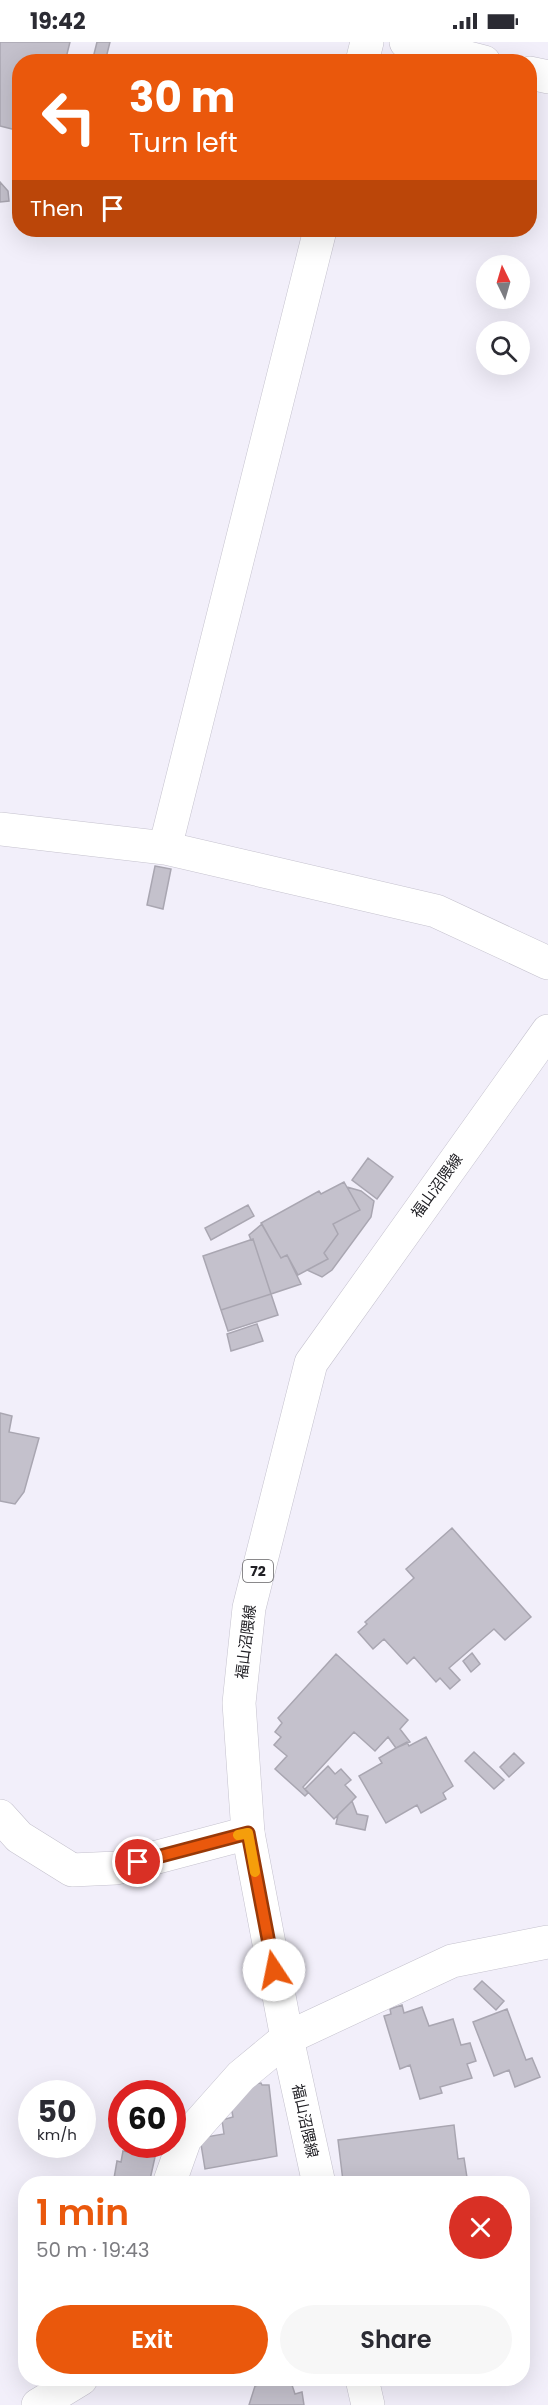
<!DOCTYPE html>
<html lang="en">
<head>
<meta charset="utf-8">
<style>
  body { margin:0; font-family:Poppins,"Noto Sans JP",sans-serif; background:#f7f7f7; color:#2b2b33; height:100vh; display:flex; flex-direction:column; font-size:22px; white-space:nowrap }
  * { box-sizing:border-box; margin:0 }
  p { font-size:20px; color:#7c7c81 }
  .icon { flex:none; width:33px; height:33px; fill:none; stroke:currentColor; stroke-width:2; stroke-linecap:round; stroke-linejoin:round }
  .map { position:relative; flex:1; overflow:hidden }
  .details { position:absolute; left:18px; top:2134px; width:512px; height:210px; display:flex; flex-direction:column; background:#fff; border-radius:24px; box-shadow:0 6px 24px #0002 }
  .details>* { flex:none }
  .banner { position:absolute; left:12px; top:12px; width:525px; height:183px; border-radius:24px; box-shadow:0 6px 24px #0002; background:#ea580c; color:#fff; overflow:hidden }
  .needle { width:39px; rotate:355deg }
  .fabs { position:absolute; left:476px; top:213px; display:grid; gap:12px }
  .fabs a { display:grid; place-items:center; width:54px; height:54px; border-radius:50%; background:#fff; box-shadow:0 6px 24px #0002; font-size:30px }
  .speed { position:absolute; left:18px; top:2038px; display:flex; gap:12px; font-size:30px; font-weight:700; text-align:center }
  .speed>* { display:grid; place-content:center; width:78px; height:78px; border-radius:50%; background:#fff; box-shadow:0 6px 24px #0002; line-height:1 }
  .speed small { font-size:15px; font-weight:400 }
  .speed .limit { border:9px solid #d22; background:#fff; color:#111 }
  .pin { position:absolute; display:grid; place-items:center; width:51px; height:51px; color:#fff; margin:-26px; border:3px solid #fff; border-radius:50%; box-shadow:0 2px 6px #0007 }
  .me { position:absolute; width:66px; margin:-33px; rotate:349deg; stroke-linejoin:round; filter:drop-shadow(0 0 4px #0008) }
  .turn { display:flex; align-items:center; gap:21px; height:126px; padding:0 18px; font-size:27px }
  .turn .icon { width:78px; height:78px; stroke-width:2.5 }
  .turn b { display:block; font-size:42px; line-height:51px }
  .then { display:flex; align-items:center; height:57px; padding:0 18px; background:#0003; gap:12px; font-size:22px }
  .round { display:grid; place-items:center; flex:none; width:63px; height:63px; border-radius:32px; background:#f7f7f7 }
  .headline { display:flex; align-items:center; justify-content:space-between; height:102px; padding:0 18px }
  h1 { font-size:36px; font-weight:600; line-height:45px; color:#ea580c }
  .primary-button { display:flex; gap:12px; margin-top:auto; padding:12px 18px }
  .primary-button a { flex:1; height:69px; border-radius:36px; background:#ea580c; color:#fff; font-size:24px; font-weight:600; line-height:69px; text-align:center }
  .primary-button a+a { background:#f7f7f7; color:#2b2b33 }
  .status { display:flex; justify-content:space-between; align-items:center; height:42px; padding:0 30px; background:#fff; direction:ltr }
  .status svg { height:16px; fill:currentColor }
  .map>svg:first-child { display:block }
  .building { fill:#c4c1cc; stroke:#a9a6b1; stroke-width:1.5 }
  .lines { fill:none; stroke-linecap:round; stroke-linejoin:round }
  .minor-casing { stroke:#c5c2ce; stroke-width:34 }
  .major-casing { stroke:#c5c2ce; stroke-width:34 }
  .minor { stroke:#fff; stroke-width:33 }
  .major { stroke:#fff; stroke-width:33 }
  .route-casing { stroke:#983908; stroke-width:15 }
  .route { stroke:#ea580c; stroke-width:10 }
  .slow { stroke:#f59e0b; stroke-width:10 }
  .labels { text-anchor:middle; stroke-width:5; stroke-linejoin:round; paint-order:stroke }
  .shield { fill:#fff; stroke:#646366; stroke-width:1.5 }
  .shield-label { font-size:14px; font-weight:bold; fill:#212025 }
  .street-label { font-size:15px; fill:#212025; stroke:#fff }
</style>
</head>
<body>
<div class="status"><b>19:42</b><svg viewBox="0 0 49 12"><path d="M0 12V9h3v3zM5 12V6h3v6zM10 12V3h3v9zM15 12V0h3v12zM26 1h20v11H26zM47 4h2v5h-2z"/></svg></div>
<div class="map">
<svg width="548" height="2363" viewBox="0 0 548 2363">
  <rect width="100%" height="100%" fill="#f2effa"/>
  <!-- building -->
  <path class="building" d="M0 0H70L65 20H20V89L0 84Z
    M97 0H110L105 20H92Z
    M0 140 8 149 9 159 0 160Z
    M155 824 171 827 163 867 147 863Z
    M368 1116 393 1135 377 1157 352 1138Z
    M344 1140 360 1168 333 1182 338 1192 324 1211 328 1217 298 1233 287 1213 281 1216 261 1181 319 1149 321 1152Z
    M347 1145 361 1149 374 1159 371 1175 332 1228 322 1235 307 1228 328 1217 324 1211 338 1192 333 1182 360 1168Z
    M248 1163 254 1174 211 1198 205 1186Z
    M262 1182 281 1216 287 1213 301 1242 271 1252 253 1197 251 1198 249 1193Z
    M253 1197 271 1252 221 1268 203 1214Z
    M271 1252 278 1273 228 1289 221 1268Z
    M257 1282 263 1299 231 1309 227 1292Z
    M0 1371 12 1374 9 1390 39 1396 24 1450 15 1462 0 1459Z
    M452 1486 531 1575 505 1598 494 1587 449 1626 460 1638 450 1647 440 1636 436 1640 414 1615 407 1622 384 1597 373 1607 358 1590 367 1582 365 1580 414 1536 406 1527Z
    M472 1611 480 1622 471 1630 463 1619Z
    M336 1612 408 1678 400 1687 410 1700 396 1706 388 1695 375 1709 354 1690 303 1745 308 1751 305 1754 275 1727 287 1714 274 1703 281 1695 275 1690 282 1681 278 1676Z
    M426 1695 453 1744 443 1751 446 1757 421 1771 417 1763 386 1781 359 1734 382 1721 379 1716 396 1706 407 1700 409 1704Z
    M474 1710 504 1738 494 1747 465 1719Z
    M514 1711 524 1721 509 1735 500 1725Z
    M328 1724 335 1732 341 1727 351 1738 345 1743 356 1755 334 1777 305 1747Z
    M352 1759 357 1772 368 1774 365 1788 336 1782 338 1773Z
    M482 1939 504 1959 496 1968 474 1947Z
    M402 1963 404 1971 422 1965 429 1984 453 1977 461 2003 470 2001 476 2019 467 2022 472 2036 440 2045 442 2051 420 2057 410 2023 400 2027 384 1974 391 1972 390 1967Z
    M507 1967 526 2018 532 2016 540 2035 515 2045 509 2028 494 2034 473 1980Z
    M261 2041 262 2043H269L277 2114 205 2127 200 2096 224 2092 222 2078 233 2075 230 2059 248 2043Z
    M454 2083 458 2117 464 2116 468 2142H353V2138L343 2139 338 2098Z
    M123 2109 155 2115 149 2142H113L117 2119 121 2120Z
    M522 2202 528 2203 522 2233Z
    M276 2337H290L295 2352 302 2350 304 2363H249L255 2344Z"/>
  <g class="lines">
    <!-- minor casing -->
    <g class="minor-casing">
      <path id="minor" d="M406 0 484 20
        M362 20 367 0
        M530 31 548 35
        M0 787 165 806 436 869 548 921
        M165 806 320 188
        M0 1774 19 1795 72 1828 116 1826 248 1791
        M169 2142 185 2097 241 2034 287 1996 452 1919 548 1900
        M38 2363 81 2337"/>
    </g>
    <!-- major casing -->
    <g class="major-casing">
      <path id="major" d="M319 2142 287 1996 248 1791 239 1661 249 1566 311 1321 548 989
        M362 2337 368 2363"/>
    </g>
    <!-- minor -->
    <use href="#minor" class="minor"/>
    <!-- major -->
    <use href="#major" class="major"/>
  </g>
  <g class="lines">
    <!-- route casing -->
    <g class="route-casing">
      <path id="route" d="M138 1820 248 1791 274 1928"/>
    </g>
    <!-- route -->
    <use href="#route" class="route"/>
    <!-- slow -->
    <path class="slow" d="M238 1793 248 1791 255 1830"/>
  </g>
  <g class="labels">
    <!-- shield labels -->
    <rect class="shield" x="243" y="1518" width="30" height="22" rx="4.5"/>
    <g class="shield-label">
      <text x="258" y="1534">72</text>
    </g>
    <!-- street labels -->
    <g class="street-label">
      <text transform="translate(437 1144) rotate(-54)" y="5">福山沼隈線</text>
      <text transform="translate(246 1600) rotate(-83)" y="5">福山沼隈線</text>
      <text transform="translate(305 2079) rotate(78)" y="5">福山沼隈線</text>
    </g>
  </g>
</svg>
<div class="fabs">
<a><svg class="needle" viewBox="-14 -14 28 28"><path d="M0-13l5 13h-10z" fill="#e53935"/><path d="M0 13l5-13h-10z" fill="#7c7c81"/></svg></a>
<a><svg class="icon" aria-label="search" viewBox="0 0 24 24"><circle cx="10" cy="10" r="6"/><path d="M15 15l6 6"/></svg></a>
</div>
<div class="speed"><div>50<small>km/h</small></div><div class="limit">60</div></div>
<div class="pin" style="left:138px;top:1820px;background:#d93025"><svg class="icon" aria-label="arrive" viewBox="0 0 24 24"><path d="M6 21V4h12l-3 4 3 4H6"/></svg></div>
<svg class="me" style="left:274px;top:1928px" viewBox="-20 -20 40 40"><circle r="19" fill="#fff"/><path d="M0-13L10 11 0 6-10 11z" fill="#ea580c"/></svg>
<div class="banner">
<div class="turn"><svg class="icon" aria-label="left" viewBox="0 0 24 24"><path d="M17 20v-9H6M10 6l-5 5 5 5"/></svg><div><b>30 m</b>Turn left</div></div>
<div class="then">Then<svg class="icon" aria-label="arrive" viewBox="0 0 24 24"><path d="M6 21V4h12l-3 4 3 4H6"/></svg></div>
</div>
<section class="details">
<div class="headline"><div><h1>1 min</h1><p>50 m · 19:43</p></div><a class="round" style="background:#d93025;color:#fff"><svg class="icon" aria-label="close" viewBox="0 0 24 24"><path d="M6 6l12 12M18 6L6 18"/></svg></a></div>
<div class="primary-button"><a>Exit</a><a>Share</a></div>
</section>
</div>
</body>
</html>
